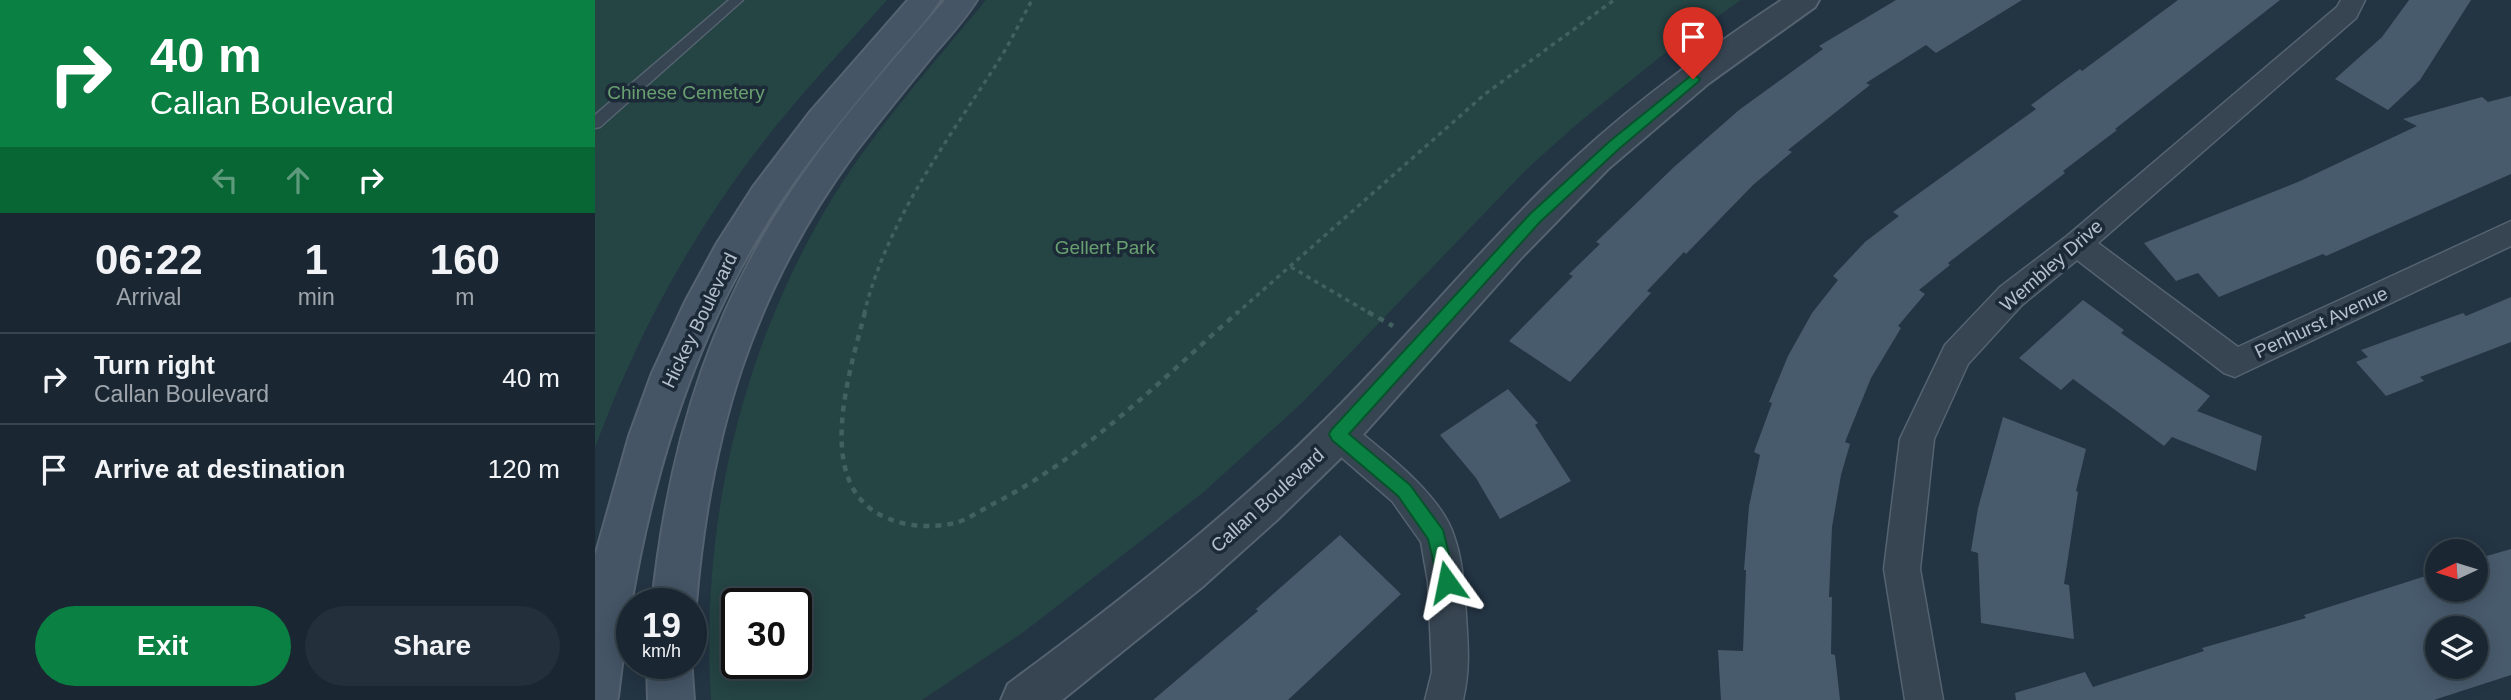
<!DOCTYPE html>
<html lang="en">
<head>
<meta charset="utf-8">
<style>
  body { margin:0; font-family:Helvetica,sans-serif; background:#232f3a; color:#f1f3f6; height:100vh; display:flex; flex-direction:column; font-size:26px; white-space:nowrap }
  * { box-sizing:border-box; margin:0 }
  p { font-size:23px; color:#9fa5ac }
  .icon { flex:none; width:38px; height:38px; fill:none; stroke:currentColor; stroke-width:2; stroke-linecap:round; stroke-linejoin:round }
  .map { position:relative; flex:1; overflow:hidden }
  .sheet { display:flex; flex-direction:column; background:#1a2732; width:595px }
  .sheet>* { flex:none }
  .hud { background:#0b8043; color:#fff; overflow:hidden }
  .needle { width:46px; rotate:266deg }
  .buttons { position:absolute; left:1830px; top:539px; display:grid; gap:14px }
  .buttons a { display:grid; place-items:center; width:63px; height:63px; border-radius:50%; background:#1a2732; box-shadow:0 4px 18px #0003,0 0 0 2px #38444d; font-size:35px }
  .speed { position:absolute; left:21px; top:588px; display:flex; gap:14px; font-size:35px; font-weight:700; text-align:center }
  .speed>* { display:grid; place-content:center; width:91px; height:91px; border-radius:50%; background:#1a2732; box-shadow:0 4px 18px #0003,0 0 0 2px #38444d; line-height:1 }
  .speed small { font-size:18px; font-weight:400 }
  .speed .limit { border:4px solid #111; border-radius:10px; background:#fff; color:#111 }
  .pin { position:absolute; display:grid; place-items:center; width:60px; height:60px; color:#fff; margin:-72px -30px; border-radius:50% 50% 50% 0; rotate:-45deg; box-shadow:0 0 7px #0007 }
  .pin .icon { rotate:45deg }
  .me { position:absolute; width:77px; margin:-38px; rotate:348deg; stroke-linejoin:round; filter:drop-shadow(0 0 5px #0008) }
  .turn { display:flex; align-items:center; gap:24px; height:147px; padding:0 35px; font-size:32px }
  .turn .icon { width:91px; height:91px; stroke-width:2.5 }
  .turn b { display:block; font-size:49px; line-height:60px }
  .lanes { display:flex; align-items:center; height:66px; padding:0 35px; background:#0003; justify-content:center; gap:35px; direction:ltr }
  .lanes .off { opacity:.35 }
  .eta { display:flex; justify-content:space-evenly; align-items:center; height:119px; text-align:center }
  .eta b { font-size:42px; font-weight:700; line-height:49px }
  .button { display:flex; gap:14px; margin-top:auto; padding:14px 35px }
  .button a { flex:1; height:80px; border-radius:42px; background:#0b8043; color:#fff; font-size:28px; font-weight:700; line-height:80px; text-align:center }
  .button a+a { background:#232f3a; color:#f1f3f6 }
  ul { padding:0; list-style:none }
  li { display:flex; align-items:center; gap:21px; height:91px; padding:0 35px; border-top:2px solid #38444d }
  li div { flex:1 }
  li b { display:block; font-size:26px }
  li em { font-style:normal }
  main { display:flex; flex:1; min-height:0 }
  .map>svg:first-child { display:block }
  .green { fill:#254444; fill-rule:evenodd }
  .building { fill:#485b6d; fill-rule:evenodd }
  .lines { fill:none; stroke-linecap:round; stroke-linejoin:round }
  .service-casing { stroke:#556370; stroke-width:3 }
  .minor-casing { stroke:#556370; stroke-width:3 }
  .tertiary-casing { stroke:#556370; stroke-width:4 }
  .secondary-casing { stroke:#556370; stroke-width:4 }
  .path-far1 { stroke:#436060; stroke-width:3.5; stroke-dasharray:4.5 4.5; stroke-linecap:butt }
  .path { stroke:#436060; stroke-width:4.5; stroke-dasharray:6 6; stroke-linecap:butt }
  .service { fill:#374552; fill-rule:evenodd }
  .minor { fill:#374552; fill-rule:evenodd }
  .tertiary { fill:#374552; fill-rule:evenodd }
  .secondary { fill:#455566; fill-rule:evenodd }
  .route { fill:#0b8043; stroke:#07532c; stroke-width:2 }
  .labels { text-anchor:middle; stroke-width:7; stroke-linejoin:round; paint-order:stroke }
  .park-label { font-size:19px; fill:#69a070; stroke:#1c2a38 }
  .street-label { font-size:19px; fill:#b4c0cd; stroke:#1c2a38 }
</style>
</head>
<body>
<main>
<section class="sheet">
<div class="hud">
<div class="turn"><svg class="icon" aria-label="right" viewBox="0 0 24 24"><path d="M7 20v-9h11M14 6l5 5-5 5"/></svg><div><b>40 m</b>Callan Boulevard</div></div>
<div class="lanes"><svg class="icon off" aria-label="left" viewBox="0 0 24 24"><path d="M17 20v-9H6M10 6l-5 5 5 5"/></svg><svg class="icon off" aria-label="ahead" viewBox="0 0 24 24"><path d="M12 20V5M6 11l6-6 6 6"/></svg><svg class="icon" aria-label="right" viewBox="0 0 24 24"><path d="M7 20v-9h11M14 6l5 5-5 5"/></svg></div>
</div>
<div class="eta">
<div><b>06:22</b><p>Arrival</p></div>
<div><b>1</b><p>min</p></div>
<div><b>160</b><p>m</p></div>
</div>
<ul>
<li><svg class="icon" aria-label="right" viewBox="0 0 24 24"><path d="M7 20v-9h11M14 6l5 5-5 5"/></svg><div><b>Turn right</b><p>Callan Boulevard</p></div><em>40 m</em></li>
<li><svg class="icon" aria-label="arrive" viewBox="0 0 24 24"><path d="M6 21V4h12l-3 4 3 4H6"/></svg><div><b>Arrive at destination</b></div><em>120 m</em></li>
</ul>
<div class="button"><a>Exit</a><a>Share</a></div>
</section>
<div class="map">
<svg width="1916" height="700" viewBox="0 0 1916 700">
  <rect width="100%" height="100%" fill="#233443"/>
  <!-- green -->
  <path class="green" d="M0 0H292C250 48 205 94 166 145 95 237 40 339 0 448Z
    M391 0H1146L1065 57 981 125 932 169 709 401 610 491 430 631 327 700H116C105 524 146 348 238 197 282 127 338 64 391 0ZM142 604H201V663H142Z"/>
  <!-- building -->
  <path class="building" d="M1301 0H1427L1341 53 1331 45 1271 83 1275 85 1193 150 1197 152 1158 185 1091 254 1089 252 1052 291 1056 293 975 382 914 341 978 276 974 274 1005 244 1001 242 1079 167 1144 110 1228 49 1224 46Z
    M1583 0H1685L1520 129 1522 130 1468 171 1470 173 1353 263 1355 265 1324 290 1330 294 1303 326 1306 328 1276 378 1250 442 1255 444 1246 475 1237 527 1234 597H1237L1236 654 1240 655 1245 700H1126L1123 650 1148 651 1151 570H1149L1154 506 1165 455 1159 452 1177 403 1174 402 1193 356 1217 313 1243 280 1238 276 1270 242 1304 216 1298 212 1441 109 1436 105 1463 85 1485 69 1487 71Z
    M1814 0H1876L1825 80 1793 110 1740 79 1787 37Z
    M1916 96V174L1731 256 1728 254 1624 297 1603 273 1581 281 1549 243 1703 182 1822 126 1808 119 1887 97 1893 102Z
    M1916 297V342L1825 377 1829 381 1791 396 1761 362 1773 357 1766 350 1868 313 1871 316Z
    M1488 300 1529 330 1526 333 1615 396 1602 411 1667 436 1661 471 1577 437 1569 446 1478 379 1466 390 1424 358Z
    M913 389 943 423 940 425 976 481 905 519 881 478 845 435Z
    M1408 417 1491 449 1481 491 1483 492 1469 584 1474 585 1479 639 1386 623 1383 553 1376 551 1383 508Z
    M745 535 806 594 693 700H558L663 611 661 609Z
    M1916 549V675L1839 700H1421L1420 693 1490 672 1498 687 1609 651 1607 648 1711 618 1709 615 1843 572V590H1881V559ZM1843 628H1881V667H1843Z"/>
  <g class="lines">
    <!-- service casing -->
    <g class="service-casing">
      <path id="service" d="M134 0H148L5 127 0 128V115Z"/>
    </g>
    <!-- minor casing -->
    <g class="minor-casing">
      <path id="minor" d="M1746 0H1770L1761 18 1503 243 1643 347 1916 221V246L1640 377 1629 373 1482 260 1427 305 1373 364 1339 439 1325 569 1348 700H1310L1289 569 1305 439 1350 345 1405 287 1472 236 1742 7Z
        M743 419 755 424C788 451 846 494 859 536 868 561 869 589 871 615 873 646 875 670 868 700H830L837 672 833 582 826 542 797 501 731 444 726 434 731 424Z"/>
    </g>
    <!-- tertiary casing -->
    <g class="tertiary-casing">
      <path id="tertiary" d="M1187 0H1224L1220 7 1114 83 1013 169 927 257 757 447 683 519 606 588 467 700H406L413 684C523 603 632 517 730 420 807 344 876 259 955 182 1025 113 1105 54 1187 0Z"/>
    </g>
    <!-- secondary casing -->
    <g class="secondary-casing">
      <path id="secondary" d="M313 0H345C331 22 312 41 295 61 262 101 229 140 199 182 91 335 44 513 23 697L22 700H0V556L34 436 57 373 90 302 122 243 158 187 215 112Z
        M350 0H382C370 19 354 37 339 54 312 87 285 120 259 154 157 293 115 434 101 604L96 616V604H57C74 439 119 295 218 160 258 104 305 53 350 0Z
        M96 659 99 700H53L52 663H96Z"/>
    </g>
    <!-- path-far1 -->
    <path class="path-far1" d="M696 267 776 314
      M269 314C292 221 350 144 401 65 414 45 425 22 437 0
      M641 314 890 94 1019 0"/>
    <!-- path -->
    <path class="path" d="M270 312C255 371 216 487 292 518 312 527 338 528 360 523 372 520 386 510 398 504 490 457 566 380 643 312
      M773 312 798 326"/>
    <!-- service -->
    <use href="#service" class="service"/>
    <!-- minor -->
    <use href="#minor" class="minor"/>
    <!-- tertiary -->
    <use href="#tertiary" class="tertiary"/>
    <!-- secondary -->
    <use href="#secondary" class="secondary"/>
  </g>
  <!-- route -->
  <path class="route" d="M1098 74 1105 79 1103 82 1025 148 945 222 754 434 815 485 848 530 861 582 858 588 852 591 845 588 833 539 803 496 737 440 734 434 737 429 935 214 1015 141Z"/>
  <g class="labels">
    <!-- park labels -->
    <g class="park-label">
      <text x="91" y="99">Chinese Cemetery</text>
      <text x="510" y="254">Gellert Park</text>
    </g>
    <!-- street labels -->
    <g class="street-label">
      <text transform="translate(1456 265) rotate(-41)" y="7">Wembley Drive</text>
      <text transform="translate(104 320) rotate(-64)" y="7">Hickey Boulevard</text>
      <text transform="translate(1726 322) rotate(-25)" y="7">Penhurst Avenue</text>
      <text transform="translate(672 500) rotate(-42)" y="7">Callan Boulevard</text>
    </g>
  </g>
</svg>
<div class="buttons">
<a><svg class="needle" viewBox="-14 -14 28 28"><path d="M0-13l5 13h-10z" fill="#e53935"/><path d="M0 13l5-13h-10z" fill="#9fa5ac"/></svg></a>
<a><svg class="icon" aria-label="layers" viewBox="0 0 24 24"><path d="M12 4l9 5-9 5-9-5zM3 14l9 5 9-5"/></svg></a>
</div>
<div class="speed"><div>19<small>km/h</small></div><div class="limit">30</div></div>
<div class="pin" style="left:1098px;top:79px;background:#d93025"><svg class="icon" aria-label="arrive" viewBox="0 0 24 24"><path d="M6 21V4h12l-3 4 3 4H6"/></svg></div>
<svg class="me" style="left:852px;top:582px" viewBox="-20 -20 40 40"><path d="M0-17L14 15 0 8-14 15z" fill="#0b8043" stroke="#fff" stroke-width="4"/></svg>
</div>
</main>
</body>
</html>
